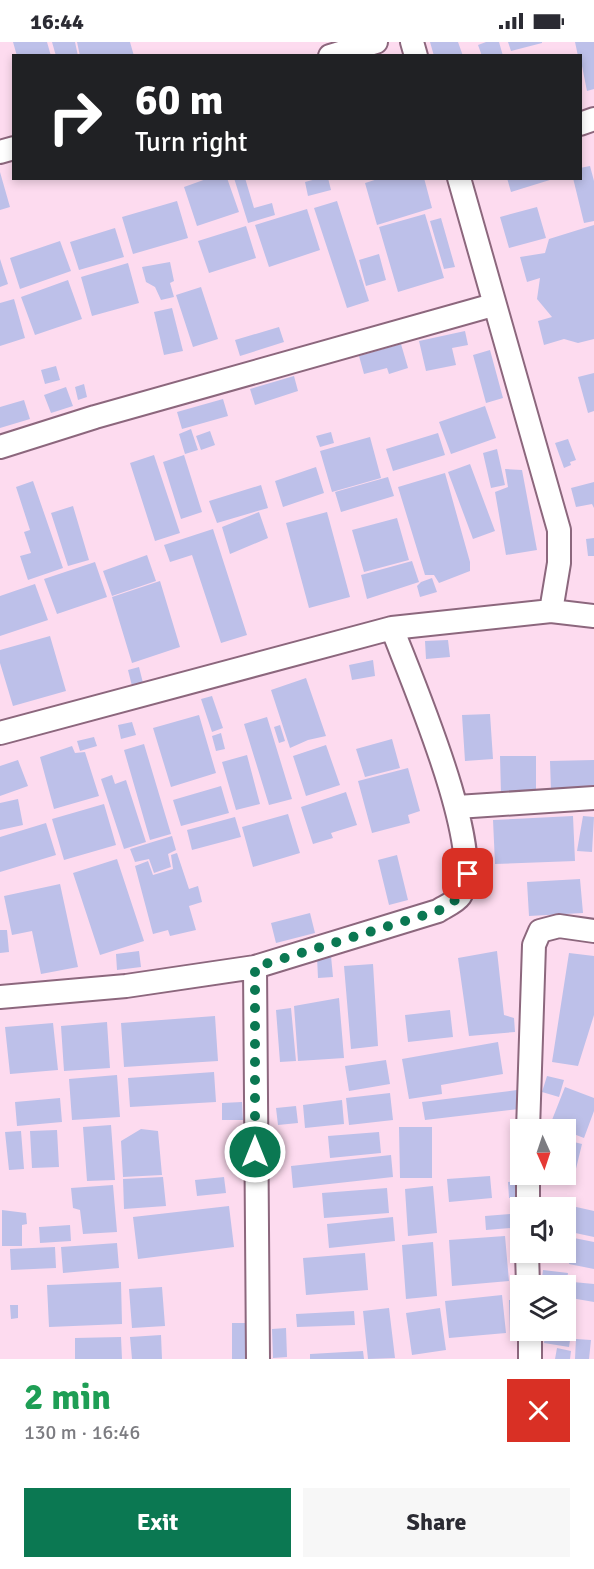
<!DOCTYPE html>
<html lang="en">
<head>
<meta charset="utf-8">
<style>
  body { margin:0; font-family:Signika,sans-serif; background:#f7f7f7; color:#2b2b33; height:100vh; display:flex; flex-direction:column; font-size:22px; white-space:nowrap }
  * { box-sizing:border-box; margin:0 }
  p { font-size:20px; color:#7c7c81 }
  .icon { flex:none; width:33px; height:33px; fill:none; stroke:currentColor; stroke-width:2; stroke-linecap:round; stroke-linejoin:round }
  .map { position:relative; height:1317px; overflow:hidden }
  .panel { display:flex; flex-direction:column; background:#fff; flex:1 }
  .panel>* { flex:none }
  .hud { position:absolute; left:12px; top:12px; width:570px; height:126px; border-radius:0px; box-shadow:0 3px 9px #0003; background:#202124; color:#fff; overflow:hidden }
  .needle { width:39px; rotate:177deg }
  .controls { position:absolute; left:510px; top:1077px; display:grid; gap:12px }
  .controls a { display:grid; place-items:center; width:66px; height:66px; border-radius:0px; background:#fff; box-shadow:0 3px 9px #0003; font-size:30px }
  .pin { position:absolute; display:grid; place-items:center; width:51px; height:51px; color:#fff; margin:-26px; border-radius:12px; box-shadow:0 3px 9px #0006 }
  .me { position:absolute; width:66px; margin:-33px; rotate:0deg; stroke-linejoin:round; filter:drop-shadow(0 0 4px #0008) }
  .turn { display:flex; align-items:center; gap:21px; height:126px; padding:0 24px; font-size:27px }
  .turn .icon { width:78px; height:78px; stroke-width:2.5 }
  .turn b { display:block; font-size:42px; line-height:51px }
  .round { display:grid; place-items:center; flex:none; width:63px; height:63px; border-radius:0px; background:#f7f7f7 }
  .head { display:flex; align-items:center; justify-content:space-between; height:102px; padding:0 24px }
  h1 { font-size:36px; font-weight:800; line-height:45px; color:#1e9e55 }
  .button { display:flex; gap:12px; margin-top:auto; padding:12px 24px }
  .button a { flex:1; height:69px; border-radius:0px; background:#0b7852; color:#fff; font-size:24px; font-weight:800; line-height:69px; text-align:center }
  .button a+a { background:#f7f7f7; color:#2b2b33 }
  .status { display:flex; justify-content:space-between; align-items:center; height:42px; padding:0 30px; background:#fff; direction:ltr }
  .status svg { height:16px; fill:currentColor }
  .map>svg:first-child { display:block }
  .building { fill:#bdc0e9 }
  .lines { fill:none; stroke-linecap:round; stroke-linejoin:round }
  .minor-casing { stroke:#8c677d; stroke-width:26 }
  .minor { stroke:#fff; stroke-width:22 }
  .route { stroke:#0b7852; stroke-width:10; stroke-dasharray:0 18 }
</style>
</head>
<body>
<div class="status"><b>16:44</b><svg viewBox="0 0 49 12"><path d="M0 12V9h3v3zM5 12V6h3v6zM10 12V3h3v9zM15 12V0h3v12zM26 1h20v11H26zM47 4h2v5h-2z"/></svg></div>
<div class="map">
<svg width="594" height="1317" viewBox="0 0 594 1317">
  <rect width="100%" height="100%" fill="#fddbef"/>
  <!-- building -->
  <path class="building" d="M13 0H47L51 14H17Z
    M52 0H75L78 14H56Z
    M77 0H130L134 14H80Z
    M430 0H458L463 14H434Z
    M486 0H499L503 14H482L478 3Z
    M508 0H542V1L511 9Z
    M575 0H594V47L587 49 580 14H578Z
    M590 124 594 139V179L584 181 573 136H580V126Z
    M0 130 10 165 0 168Z
    M209 136H227L239 170 197 184 184 145Z
    M234 136H245L254 166 272 161 275 173 248 181Z
    M320 136H328L331 148 308 154 305 140Z
    M381 136H424L432 166 377 183 365 141Z
    M507 136H553V137L511 150Z
    M177 159 188 196 133 212 122 175Z
    M337 159 369 259 347 266 314 166Z
    M537 165 546 196 509 206 500 175Z
    M307 167 320 208 269 225 255 183Z
    M425 172 444 236 398 250 379 185Z
    M441 176 455 225 444 227 430 179Z
    M594 183V297L578 301 564 297 544 303 538 279 552 275 537 257 540 236 527 240 520 215 545 211 549 197Z
    M246 184 256 216 209 231 198 199Z
    M115 186 124 215 79 228 70 200Z
    M60 199 71 229 20 247 10 216Z
    M379 212 386 238 366 244 359 218Z
    M0 217 8 242 0 245Z
    M170 220 174 239 170 241 174 255 161 258 155 245 146 240 142 225Z
    M128 221 139 261 92 274 81 235Z
    M68 238 82 277 35 293 21 255Z
    M201 245 218 297 193 305 176 253Z
    M14 257 25 296 0 304V261Z
    M172 266 183 309 164 313 154 270Z
    M279 285 284 300 240 314 235 298Z
    M465 289 468 303 452 306 456 323 426 329 419 299Z
    M401 302 408 326 389 332 387 326 364 332 359 314Z
    M490 308 503 356 486 361 473 313Z
    M56 324 60 338 45 342 41 328Z
    M594 331V369L588 371 578 335Z
    M294 334 298 349 255 363 250 347Z
    M84 342 87 355 78 358 75 345Z
    M66 345 73 364 51 371 44 353Z
    M223 357 228 374 182 387 177 370Z
    M24 358 30 377 0 386V365Z
    M485 364 496 396 451 412 439 380Z
    M191 387 198 408 185 412 179 392Z
    M210 389 215 403 201 408 196 394Z
    M331 390 334 401 320 405 316 394Z
    M438 391 445 413 393 429 386 407Z
    M370 395 381 436 332 450 320 409Z
    M568 397 576 418 570 420 571 423 564 426 555 401Z
    M497 407 505 443 491 446 483 411Z
    M154 413 180 491 155 499 130 421Z
    M184 413 202 470 181 477 163 420Z
    M470 422 495 489 473 497 448 430Z
    M316 425 324 451 283 465 275 439Z
    M505 427 522 428 537 508 506 513 495 450 508 445Z
    M445 431 470 520V529L439 541 434 533H425L398 445Z
    M388 435 394 454 341 470 335 450Z
    M33 439 63 526 28 538 20 514 31 511 24 490 30 488 16 445Z
    M594 440V466L592 462 576 465 571 446Z
    M261 443 268 466 217 481 209 459Z
    M73 464 89 518 68 524 51 471Z
    M259 470 268 496 230 512 222 485Z
    M327 470 350 555 309 566 286 481Z
    M397 476 409 518 364 530 352 488Z
    M213 487 247 593 221 601 192 513 170 520 164 503Z
    M594 496V514H588L586 497Z
    M147 513 156 539 112 554 103 529Z
    M412 519 419 540 367 557 361 533Z
    M95 520 107 555 57 572 44 537Z
    M432 536 437 550 420 555 417 544 421 540Z
    M160 539 180 605 132 621 112 555Z
    M35 542 48 578 0 594V554Z
    M50 594 66 649 13 664 0 621V608Z
    M448 598 450 615 426 617 425 599Z
    M373 618 375 634 352 638 349 623Z
    M139 625 143 641 132 644 128 628Z
    M306 636 326 694 308 698 290 706 271 648Z
    M212 654 223 686 212 690 201 657Z
    M490 672 493 717 465 719 462 673Z
    M199 673 216 731 171 745 153 686Z
    M267 675 292 757 269 763 244 682Z
    M132 680 136 693 121 697 118 683Z
    M280 683 285 699 279 701 274 685Z
    M221 691 225 707 216 709 212 694Z
    M94 695 97 704 80 709 77 699Z
    M392 697 400 726 365 735 356 707Z
    M144 702 171 792 150 798 124 708Z
    M326 703 340 743 306 754 293 714Z
    M72 704 75 711 85 710 99 754 54 767 40 715Z
    M247 713 260 762 236 768 222 720Z
    M500 714H536V751L501 752Z
    M18 718 28 744 0 754V724Z
    M594 718V748L551 749 550 719Z
    M408 726 420 769 408 773 410 781 372 791 358 739Z
    M112 733 115 742 126 738 146 800 124 807 101 737Z
    M221 744 229 771 181 784 173 758Z
    M346 750 357 783 331 791 333 796 313 802 301 765Z
    M18 757 23 783 0 788V761Z
    M104 762 116 803 64 818 52 777Z
    M288 772 300 811 253 825 242 785Z
    M573 774 575 819 495 822 493 778Z
    M583 774 594 775 592 810 577 809Z
    M235 775 241 795 192 808 187 788Z
    M46 781 56 813 0 830V795Z
    M172 794 176 808 168 812 171 825 154 831 149 817 135 820 130 807Z
    M177 811 189 847 198 844 202 860 189 864 196 888 170 894 168 888 153 892 135 824 148 819 153 833 173 827 171 813Z
    M397 813 408 858 389 863 378 818Z
    M117 817 144 899 100 913 73 831Z
    M580 837 583 871 529 874 527 840Z
    M60 842 78 925 41 932 32 889 12 893 4 854Z
    M310 871 315 891 276 901 271 881Z
    M0 888H7L9 910 0 911Z
    M139 909 141 925 117 928 116 912Z
    M497 909 504 973 514 976 515 990 469 994 458 916Z
    M569 911 594 914V973L578 1024 552 1020Z
    M331 914 333 935 318 936 317 915Z
    M373 922 378 1004 351 1007 344 924Z
    M339 956 344 1016 298 1019 294 964Z
    M291 966 296 1019 280 1020 276 968Z
    M450 968 453 995 408 1000 405 973Z
    M215 974 218 1019 124 1025 121 981Z
    M107 980 110 1026 64 1029 61 984Z
    M53 981 58 1028 10 1032 5 985Z
    M498 1000 503 1032 441 1043 442 1052 409 1057 402 1017Z
    M386 1018 390 1042 349 1049 345 1024Z
    M214 1030 216 1060 130 1065 128 1036Z
    M117 1033 120 1075 72 1078 69 1037Z
    M547 1034 564 1038 559 1055 542 1050Z
    M565 1045 594 1056V1069L584 1096 550 1083Z
    M517 1048 519 1067 425 1078 422 1060Z
    M390 1051 393 1078 349 1083 346 1056Z
    M60 1056 62 1080 17 1084 15 1060Z
    M342 1058 344 1082 305 1086 303 1063Z
    M242 1060 243 1078H222V1061Z
    M296 1064 298 1081 278 1083 276 1066Z
    M111 1083 115 1138 87 1139 83 1085Z
    M399 1085H432V1136H400Z
    M141 1087 158 1089 162 1133 123 1135 121 1099Z
    M57 1088 59 1125 32 1126 30 1089Z
    M21 1089 24 1127 9 1128 5 1090Z
    M379 1090 381 1111 330 1116 328 1094Z
    M566 1098 582 1102 573 1139 551 1133 566 1132Z
    M391 1113 393 1135 293 1146 291 1124Z
    M490 1134 492 1156 449 1160 447 1137Z
    M163 1135 166 1164 124 1167 123 1137Z
    M224 1135 226 1151 197 1154 195 1138Z
    M522 1139V1155L509 1156 508 1140Z
    M113 1143 117 1190 83 1192 80 1168 73 1166 71 1146Z
    M433 1144 437 1191 408 1194 405 1147Z
    M387 1146 389 1171 324 1176 322 1151Z
    M563 1162 594 1169V1195L566 1189V1166H562Z
    M229 1164 234 1205 138 1217 133 1175Z
    M2 1168 26 1171 27 1182 22 1183V1204H2Z
    M510 1172 511 1186 486 1188 485 1174Z
    M393 1175 395 1199 329 1206 327 1182Z
    M70 1183 71 1199 40 1201 39 1185Z
    M505 1194 509 1239 452 1244 449 1198Z
    M574 1196 594 1200V1227L569 1222Z
    M433 1200 437 1254 406 1257 402 1203Z
    M117 1201 119 1226 63 1231 61 1205Z
    M55 1205 56 1226 11 1228 10 1207Z
    M365 1211 368 1248 306 1253 303 1216Z
    M543 1228 568 1231 566 1244H541Z
    M121 1240 122 1282 49 1285 47 1243Z
    M573 1240 594 1242V1260L571 1256Z
    M162 1245 165 1284 132 1286 129 1247Z
    M502 1253 506 1291 449 1296 445 1259Z
    M509 1258H520V1288L523 1293H510Z
    M10 1263H18V1276L11 1277Z
    M389 1266 395 1316 368 1317 363 1269Z
    M440 1266 446 1308 412 1313 406 1271Z
    M354 1269 355 1283 297 1285 296 1272Z
    M232 1281H249V1317H232Z
    M286 1286 287 1315 273 1316 272 1287Z
    M546 1288 571 1292 569 1305 544 1301Z
    M161 1293 162 1317H132L130 1295Z
    M121 1295 122 1317H75V1296Z
    M576 1297 591 1298 589 1317H575Z
    M557 1306 571 1309 570 1317H555Z
    M363 1309 364 1317H310V1312Z"/>
  <g class="lines">
    <!-- minor casing -->
    <g class="minor-casing">
      <path id="minor" d="M412 0 416 14
        M330 14 376 0
        M580 82 594 77
        M0 110 14 106
        M459 136 559 488V521L551 569
        M0 405 95 375 493 263
        M0 691 392 586 551 569 594 574
        M457 765 594 756
        M255 925 258 1317
        M0 955 126 944 255 925 438 869C444 865 456 860 460 854 488 813 410 634 392 586
        M528 1088 534 903 540 889 559 884 594 889
        M528 1166V1132
        M527 1210 528 1244
        M530 1288V1317"/>
    </g>
    <!-- minor -->
    <use href="#minor" class="minor"/>
  </g>
  <g class="lines">
    <!-- route -->
    <path class="route" d="M255 1110V925L438 869 460 855 468 832"/>
  </g>
</svg>
<div class="controls">
<a><svg class="needle" viewBox="-14 -14 28 28"><path d="M0-13l5 13h-10z" fill="#e53935"/><path d="M0 13l5-13h-10z" fill="#7c7c81"/></svg></a>
<a><svg class="icon" aria-label="sound" viewBox="0 0 24 24"><path d="M4 9h4l5-4v14l-5-4H4zM17 9q2 3 0 6"/></svg></a>
<a><svg class="icon" aria-label="layers" viewBox="0 0 24 24"><path d="M12 4l9 5-9 5-9-5zM3 14l9 5 9-5"/></svg></a>
</div>
<div class="pin" style="left:468px;top:832px;background:#d93025"><svg class="icon" aria-label="arrive" viewBox="0 0 24 24"><path d="M6 21V4h12l-3 4 3 4H6"/></svg></div>
<svg class="me" style="left:255px;top:1110px" viewBox="-20 -20 40 40"><circle r="17" fill="#0b7852" stroke="#fff" stroke-width="3"/><path d="M0-11L8 9 0 5-8 9z" fill="#fff"/></svg>
<div class="hud">
<div class="turn"><svg class="icon" aria-label="right" viewBox="0 0 24 24"><path d="M7 20v-9h11M14 6l5 5-5 5"/></svg><div><b>60 m</b>Turn right</div></div>
</div>
</div>
<section class="panel">
<div class="head"><div><h1>2 min</h1><p>130 m · 16:46</p></div><a class="round" style="background:#d93025;color:#fff"><svg class="icon" aria-label="close" viewBox="0 0 24 24"><path d="M6 6l12 12M18 6L6 18"/></svg></a></div>
<div class="button"><a>Exit</a><a>Share</a></div>
</section>
</body>
</html>
